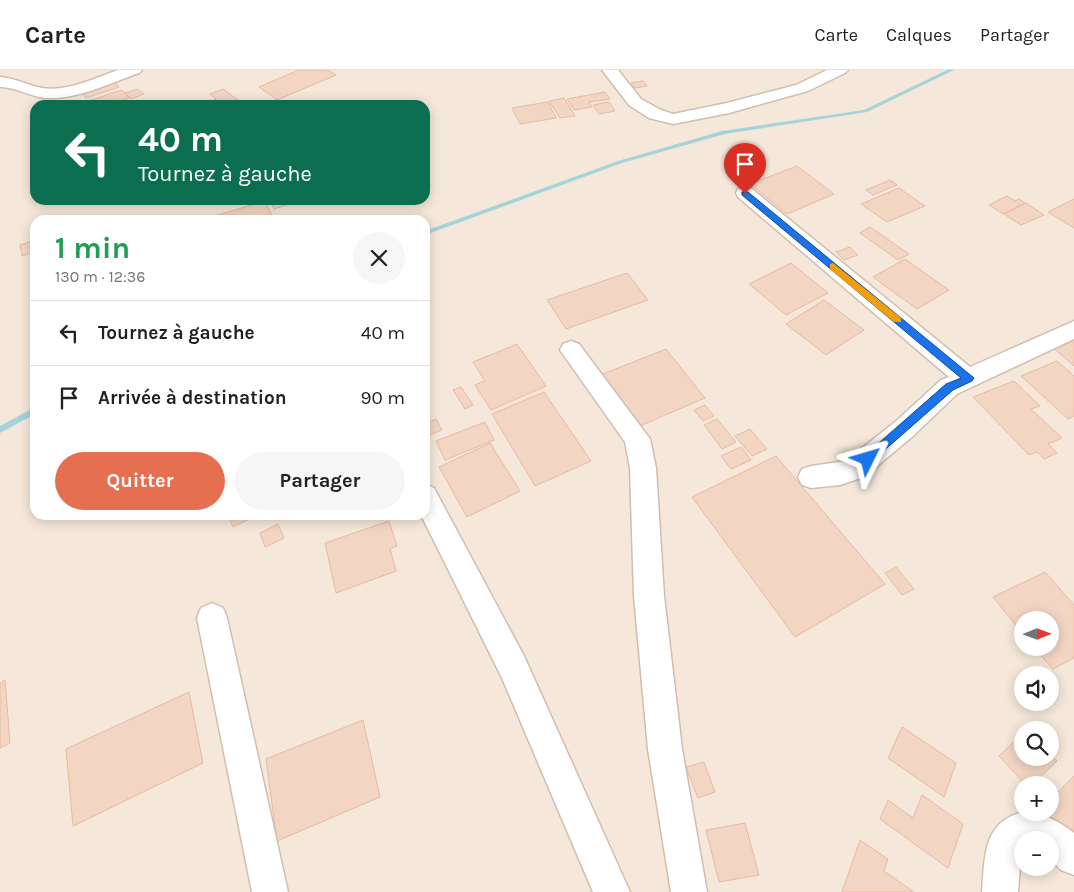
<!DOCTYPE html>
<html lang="fr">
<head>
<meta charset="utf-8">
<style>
  body { margin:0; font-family:Karla,sans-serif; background:#f6f6f6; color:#202124; height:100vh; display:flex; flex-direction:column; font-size:19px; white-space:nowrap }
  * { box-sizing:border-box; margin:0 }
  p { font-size:16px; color:#757577 }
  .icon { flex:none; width:28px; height:28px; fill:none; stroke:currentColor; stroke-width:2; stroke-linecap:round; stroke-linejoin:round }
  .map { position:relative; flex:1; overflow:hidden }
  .sheet { position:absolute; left:30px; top:145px; width:400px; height:305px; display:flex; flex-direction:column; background:#fff; border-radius:15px; box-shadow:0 2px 12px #0003 }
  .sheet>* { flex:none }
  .top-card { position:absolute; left:30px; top:30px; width:400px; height:105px; border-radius:15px; box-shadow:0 2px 12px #0003; background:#0b6e4f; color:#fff; overflow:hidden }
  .needle { width:32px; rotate:89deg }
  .buttons { position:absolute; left:1014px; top:541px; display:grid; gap:10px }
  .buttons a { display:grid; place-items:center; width:45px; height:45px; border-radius:50%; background:#fff; box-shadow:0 2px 12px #0003; font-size:25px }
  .pin { position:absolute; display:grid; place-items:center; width:42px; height:42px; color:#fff; margin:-51px -21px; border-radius:50% 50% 50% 0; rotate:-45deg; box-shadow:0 0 5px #0007 }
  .pin .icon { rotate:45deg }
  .me { position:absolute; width:55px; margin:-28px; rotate:50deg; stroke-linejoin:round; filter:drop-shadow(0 0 4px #0008) }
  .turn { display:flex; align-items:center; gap:18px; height:105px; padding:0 25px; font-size:22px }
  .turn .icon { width:65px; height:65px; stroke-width:2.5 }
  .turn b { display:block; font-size:35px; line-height:42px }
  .round { display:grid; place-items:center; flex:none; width:52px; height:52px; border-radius:26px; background:#f6f6f6 }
  .head { display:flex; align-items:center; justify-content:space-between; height:85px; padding:0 25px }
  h1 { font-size:30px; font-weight:700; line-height:38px; color:#1e9e55 }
  .action { display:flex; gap:10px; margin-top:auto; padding:10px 25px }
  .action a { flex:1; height:58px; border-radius:30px; background:#e76f51; color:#fff; font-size:20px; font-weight:700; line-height:58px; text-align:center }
  .action a+a { background:#f6f6f6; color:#202124 }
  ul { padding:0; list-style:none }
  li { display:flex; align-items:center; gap:15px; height:65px; padding:0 25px; border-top:1px solid #e0e0e0 }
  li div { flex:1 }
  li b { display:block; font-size:19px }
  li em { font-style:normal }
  header { display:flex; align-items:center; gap:30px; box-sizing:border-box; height:70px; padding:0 25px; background:#fff; border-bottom:1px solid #e0e0e0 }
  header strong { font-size:24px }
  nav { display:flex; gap:28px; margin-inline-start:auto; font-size:18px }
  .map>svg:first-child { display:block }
  .residential { fill:#f5e8da; fill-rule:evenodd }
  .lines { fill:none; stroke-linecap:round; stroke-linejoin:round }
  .stream { fill:#a5d3da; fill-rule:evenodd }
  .building { fill:#f3d5c3; stroke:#e6bba3 }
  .minor-casing { stroke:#d1beb0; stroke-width:3 }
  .minor { fill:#fff; fill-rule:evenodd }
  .route { fill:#1a73e8; stroke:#114b97 }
  .slow { fill:#f59e0b }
</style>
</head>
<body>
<header>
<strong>Carte</strong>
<nav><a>Carte</a><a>Calques</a><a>Partager</a></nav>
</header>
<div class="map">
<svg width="1074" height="822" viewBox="0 0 1074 822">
  <rect width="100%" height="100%" fill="#fdf6ec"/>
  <!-- residential -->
  <path class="residential" d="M0 0H1074V822H0ZM35 35H425V130H35ZM35 150H425V445H35ZM1022 550H1050V578H1022ZM1022 605H1050V632H1022ZM1022 660H1050V688H1022ZM1022 715H1050V742H1022ZM1022 770H1050V798H1022Z"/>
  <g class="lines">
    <!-- stream -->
    <path class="stream" d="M947 0H954L867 42 725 64 622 93 425 165V161L618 91 722 61 864 40Z
      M35 337V344L0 363V356Z"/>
  </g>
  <!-- building -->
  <path class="building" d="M299 0H328L336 5 277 30 259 17Z
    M112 9 119 17 86 28 80 20Z
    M643 11 647 16 635 18 631 13Z
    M138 19 144 24 131 29 125 23Z
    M223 19 242 33 236 35H201L216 29 210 24Z
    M122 20 129 28 107 35H91L88 31Z
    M605 22 610 29 589 32 592 37 574 40 567 29Z
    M564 28 575 46 560 48 549 31Z
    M548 32 556 48 520 54 512 38Z
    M609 32 615 41 599 44 593 35Z
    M797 96 834 124 787 144 750 114Z
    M890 110 897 115 873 125 866 120Z
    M899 118 925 136 887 152 861 134Z
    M1007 126 1015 131 1019 129 1025 133 1003 144 989 135Z
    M1074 129V158L1048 142Z
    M280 130H288L290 134 274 139 271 133Z
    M265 131 274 150H201Z
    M1026 133 1044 145 1021 155 1004 144Z
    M870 157 909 184 898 190 860 163Z
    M35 170V182L22 186 20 175Z
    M850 177 858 185 844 190 836 182Z
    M905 189 949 220 917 239 873 207Z
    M791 193 828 223 786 245 749 214Z
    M627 203 648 230 566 259 547 230Z
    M824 230 864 260 826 285 786 254Z
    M1074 267V296L1051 276Z
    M517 274 546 316 491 340 475 315 485 311 473 292Z
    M666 279 705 328 635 358 598 306Z
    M1057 291 1074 306V346L1068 349 1021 306Z
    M1014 311 1040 336 1031 339 1062 368 1048 374 1057 383 1044 389 1037 382 1029 385 973 327Z
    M461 317 473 335 465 339 453 320Z
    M544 322 591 391 535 416 492 344Z
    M705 335 714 346 703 351 694 340Z
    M436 349 442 360 425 367V354Z
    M717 349 736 372 722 379 704 355Z
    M485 352 494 370 445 390 436 371Z
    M750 359 767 379 752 386 735 366Z
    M490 373 520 421 467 447 439 397Z
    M741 377 751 390 731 399 721 386Z
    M776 386 885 514 795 567 692 427Z
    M228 445H258L233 457Z
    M389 451 397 476 390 479 396 501 336 523 325 473Z
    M278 454 284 468 265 477 260 463Z
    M896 497 914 519 902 525 885 503Z
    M1045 502 1074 535V588L1053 599 1034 578H1050V550H1022V563L993 527Z
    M5 610 10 673 0 678V613Z
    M189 622 203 693 73 756 66 679Z
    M363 650 380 727 277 771 266 689Z
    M902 657 956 693 944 727 888 688Z
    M1022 664V688H1050V684L1057 691 1032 715H1026L999 686Z
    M704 692 715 722 698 728 686 697Z
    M1074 706V779L1040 742H1050V730Z
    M922 725 963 754 948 798 880 749 888 730 913 748Z
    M745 753 759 805 719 812 706 760Z
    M860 770 888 789 884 801 914 822H842Z"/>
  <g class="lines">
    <!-- minor casing -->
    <g class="minor-casing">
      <path id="minor" d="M118 0H142L139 3C110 13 77 30 45 28 29 26 16 17 0 17V7C15 8 27 15 42 18 67 22 95 8 118 0Z
        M602 0H618L641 29 661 40 673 44 727 33 796 15 827 0H848L845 3 808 21 729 43 673 54 649 48 629 35Z
        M745 117 752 119 970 297 1074 251V269L957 324 913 366 864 407 840 415 811 418 802 415 798 407 802 399 811 396 846 391 895 352 941 310 949 307 738 127 736 123 738 119Z
        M571 271 579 274 650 369 656 398 664 526 682 679 707 822H671L648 679 634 526 630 398 625 372 560 280 563 274Z
        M425 414 434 418 524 586 630 822H593L502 608 421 445H425Z
        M212 533 223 538 227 548 288 822H252L197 548 201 538Z
        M1024 742C1042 742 1060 752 1074 763V805L1061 800 1050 789V770H1022L1018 822H982C985 788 982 751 1024 742Z"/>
    </g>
    <!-- minor -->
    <use href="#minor" class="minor"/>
  </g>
  <!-- route -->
  <path class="route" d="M742 122H748L974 308 972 311 953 320 871 392H864L862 389 864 386 946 314 961 308 742 125Z"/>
  <!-- slow -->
  <path class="slow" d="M833 193 901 248V252H894L830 199V194Z"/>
</svg>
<div class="buttons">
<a><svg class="needle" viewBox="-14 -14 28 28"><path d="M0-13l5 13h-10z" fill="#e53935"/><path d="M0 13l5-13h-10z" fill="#757577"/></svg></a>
<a><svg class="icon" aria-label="sound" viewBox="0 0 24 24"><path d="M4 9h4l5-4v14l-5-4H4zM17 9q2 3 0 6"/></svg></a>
<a><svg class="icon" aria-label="search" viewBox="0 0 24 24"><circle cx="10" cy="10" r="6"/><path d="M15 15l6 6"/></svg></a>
<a>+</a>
<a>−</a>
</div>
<div class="pin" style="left:745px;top:124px;background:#d93025"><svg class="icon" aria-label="arrive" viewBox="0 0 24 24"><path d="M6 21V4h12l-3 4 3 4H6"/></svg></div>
<svg class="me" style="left:868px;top:389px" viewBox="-20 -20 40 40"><path d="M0-17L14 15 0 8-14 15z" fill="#1a73e8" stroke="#fff" stroke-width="4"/></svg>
<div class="top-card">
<div class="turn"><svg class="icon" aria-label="left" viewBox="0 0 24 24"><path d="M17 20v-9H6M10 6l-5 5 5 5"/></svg><div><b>40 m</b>Tournez à gauche</div></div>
</div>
<section class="sheet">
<div class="head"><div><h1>1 min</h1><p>130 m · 12:36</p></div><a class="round"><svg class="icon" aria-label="close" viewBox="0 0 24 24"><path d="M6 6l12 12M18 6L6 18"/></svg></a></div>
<ul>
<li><svg class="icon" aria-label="left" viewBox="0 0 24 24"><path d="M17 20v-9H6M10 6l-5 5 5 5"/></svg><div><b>Tournez à gauche</b></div><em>40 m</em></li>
<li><svg class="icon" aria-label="arrive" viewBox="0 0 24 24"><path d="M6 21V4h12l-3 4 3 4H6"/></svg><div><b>Arrivée à destination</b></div><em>90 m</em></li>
</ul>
<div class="action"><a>Quitter</a><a>Partager</a></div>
</section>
</div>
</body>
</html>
